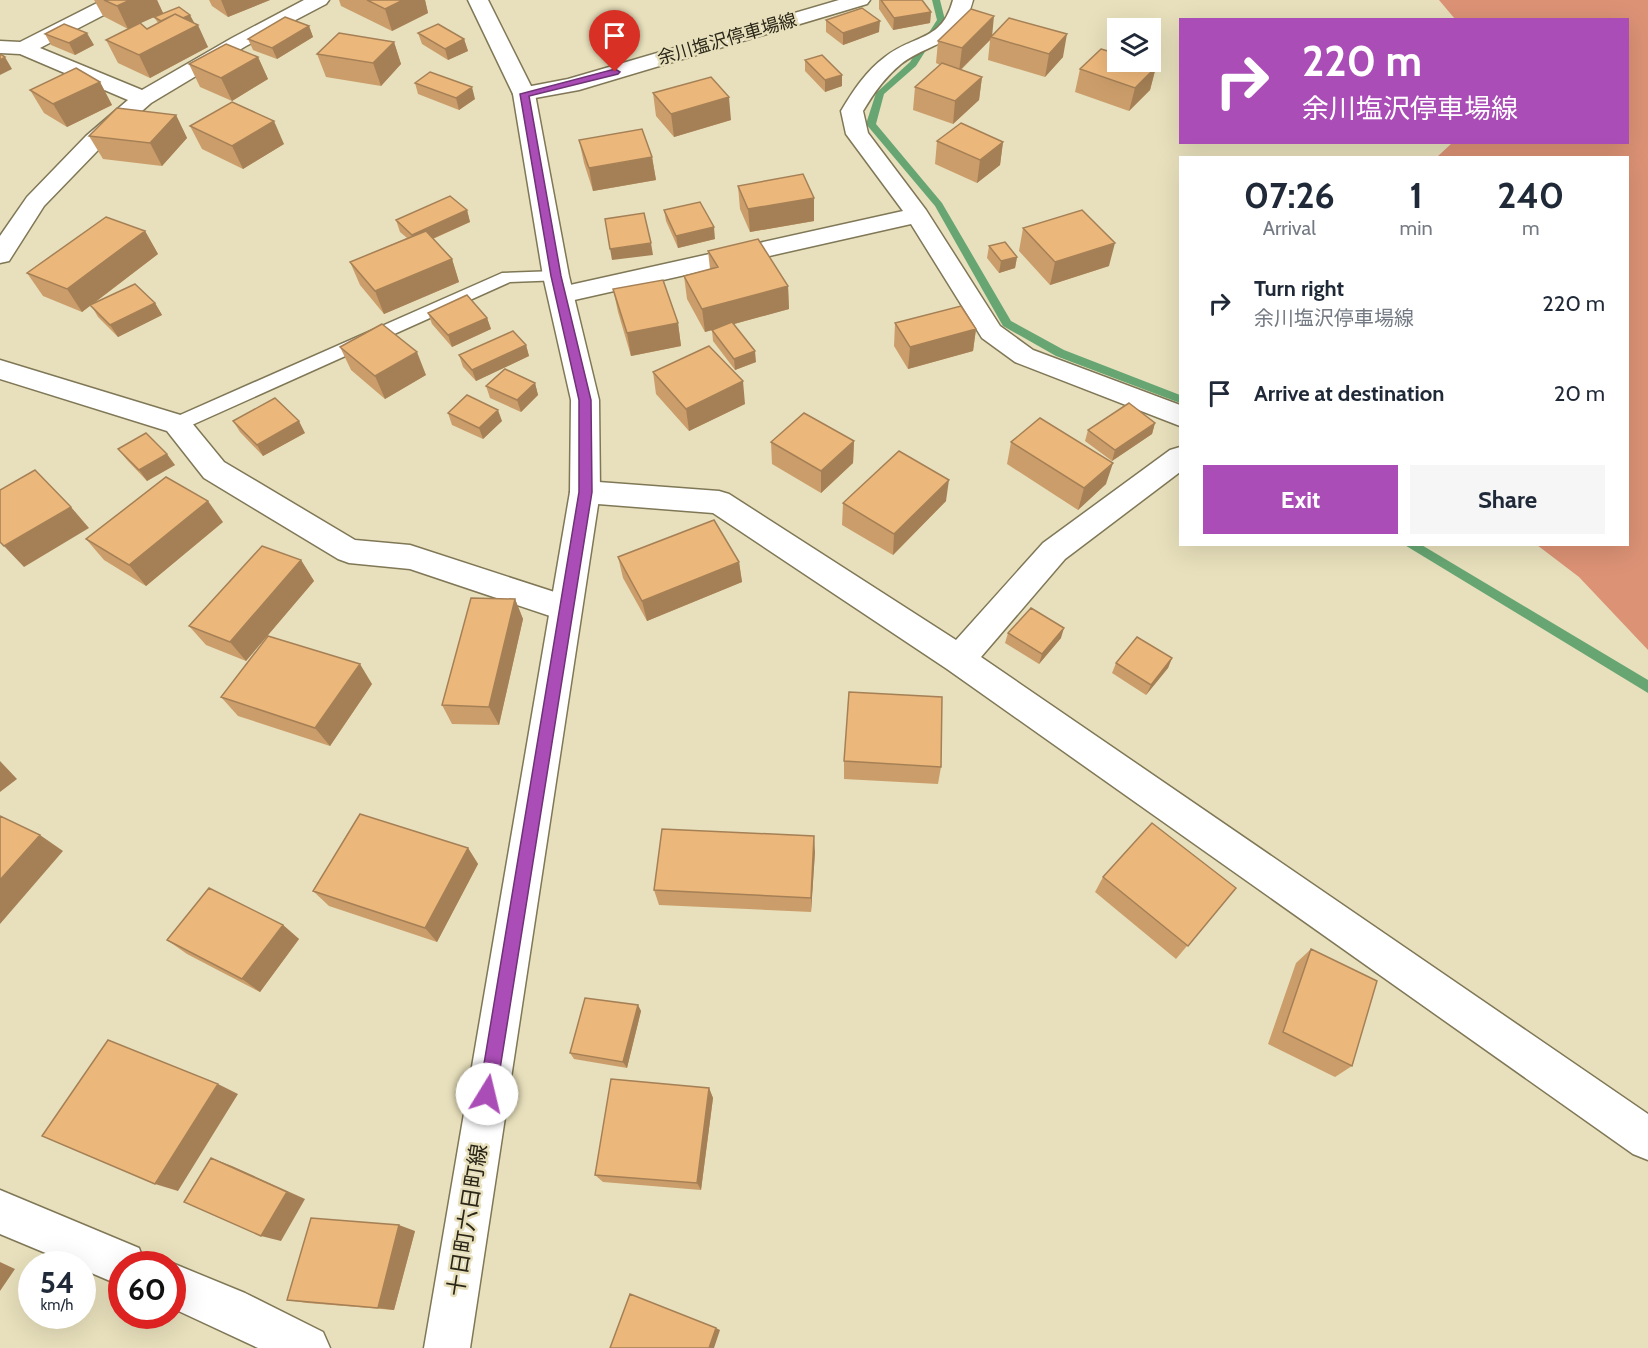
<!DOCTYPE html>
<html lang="en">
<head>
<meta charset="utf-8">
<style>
  body { margin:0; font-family:Cabin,"Noto Sans JP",sans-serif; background:#f6f6f7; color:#1f2937; height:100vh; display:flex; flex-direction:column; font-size:22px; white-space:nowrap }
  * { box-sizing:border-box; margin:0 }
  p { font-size:20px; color:#747a83 }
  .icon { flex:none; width:33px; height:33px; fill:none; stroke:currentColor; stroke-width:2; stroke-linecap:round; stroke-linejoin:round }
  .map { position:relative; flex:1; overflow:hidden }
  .drawer { position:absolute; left:1179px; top:156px; width:450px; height:390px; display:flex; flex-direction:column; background:#fff; border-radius:0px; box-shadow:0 6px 24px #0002 }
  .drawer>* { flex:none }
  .top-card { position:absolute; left:1179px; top:18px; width:450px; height:126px; border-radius:0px; box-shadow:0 6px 24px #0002; background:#ab4db6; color:#fff; overflow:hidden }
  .tools { position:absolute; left:1107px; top:18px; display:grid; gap:12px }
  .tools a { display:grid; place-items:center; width:54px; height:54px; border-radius:0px; background:#fff; box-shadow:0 6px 24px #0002; font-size:30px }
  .speed { position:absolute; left:18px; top:1251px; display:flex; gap:12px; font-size:30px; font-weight:700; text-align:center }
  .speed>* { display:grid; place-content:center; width:78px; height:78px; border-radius:50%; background:#fff; box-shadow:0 6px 24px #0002; line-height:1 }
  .speed small { font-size:15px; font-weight:400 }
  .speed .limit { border:9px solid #d22; background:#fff; color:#111 }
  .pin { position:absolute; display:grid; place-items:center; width:51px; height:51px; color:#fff; margin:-62px -26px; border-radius:50% 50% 50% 0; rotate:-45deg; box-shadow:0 0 6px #0007 }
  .pin .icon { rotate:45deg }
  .me { position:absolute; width:66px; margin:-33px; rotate:9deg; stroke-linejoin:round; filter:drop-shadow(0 0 4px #0008) }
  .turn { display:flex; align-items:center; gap:21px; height:126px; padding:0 24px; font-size:27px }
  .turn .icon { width:78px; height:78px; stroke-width:2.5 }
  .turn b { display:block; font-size:42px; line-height:51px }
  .eta { display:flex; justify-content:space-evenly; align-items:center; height:102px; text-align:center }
  .eta b { font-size:36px; font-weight:700; line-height:42px }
  .cta { display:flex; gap:12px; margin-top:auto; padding:12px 24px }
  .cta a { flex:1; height:69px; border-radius:0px; background:#ab4db6; color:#fff; font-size:24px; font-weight:700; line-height:69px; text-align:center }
  .cta a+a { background:#f6f6f7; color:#1f2937 }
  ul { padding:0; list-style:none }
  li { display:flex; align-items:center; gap:18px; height:90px; padding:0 24px }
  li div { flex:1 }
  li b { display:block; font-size:22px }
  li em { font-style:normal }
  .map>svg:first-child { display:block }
  .forest { fill:#dc9275 }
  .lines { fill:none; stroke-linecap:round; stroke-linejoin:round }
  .stream { fill:#67a673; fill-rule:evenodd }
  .service-casing { stroke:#7f7756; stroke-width:3 }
  .minor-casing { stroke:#7f7756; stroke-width:3 }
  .secondary-casing { stroke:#7f7756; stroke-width:3 }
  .primary-casing { stroke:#7f7756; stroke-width:3 }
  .service { fill:#fff; fill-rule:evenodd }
  .minor { fill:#fff; fill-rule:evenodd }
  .secondary { fill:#fff; fill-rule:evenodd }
  .primary { fill:#fff; fill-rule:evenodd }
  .wall { fill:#cb9d6a }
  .shaded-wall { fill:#a58056 }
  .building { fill:#ecb77b; stroke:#a58056; stroke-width:1.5 }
  .route { fill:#ab4db6; stroke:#6f3276; stroke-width:1.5 }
  .labels { text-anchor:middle; stroke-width:5; stroke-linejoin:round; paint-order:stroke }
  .far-street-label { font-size:18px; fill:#292618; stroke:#e8e0bc }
  .street-label { font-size:22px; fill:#292618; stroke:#e8e0bc }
</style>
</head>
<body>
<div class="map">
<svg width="1648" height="1348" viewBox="0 0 1648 1348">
  <rect width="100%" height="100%" fill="#e8e0bc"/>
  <!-- forest -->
  <path class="forest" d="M1439 0H1648V650L1579 577 1537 545 1628 544V158L1437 157 1452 143 1628 142V20L1455 19Z"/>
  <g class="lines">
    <!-- stream -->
    <path class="stream" d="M932 0H940L945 20 916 66 884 94 876 124 942 203 1011 321 1064 350 1180 395V403L1056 356 1003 326 935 206 866 124 876 93 910 62 937 20Z
      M1403 544H1420L1648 680V693Z"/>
    <!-- service casing -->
    <g class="service-casing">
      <path id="service" d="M556 271 562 272 564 276 562 280 510 282 183 429 177 430 171 429 168 424 171 419 502 273Z"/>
    </g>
    <!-- minor casing -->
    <g class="minor-casing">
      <path id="minor" d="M103 0H128L125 4 40 48 142 90 232 38 304 0H329L326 4 246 46 151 103 102 146 44 206 9 261 0 263V236L27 197 86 136 128 100 20 54 0 53V41L20 42Z
        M953 0H973C961 47 933 40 901 64 885 77 873 94 863 111L868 133 926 210 1000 326 1033 350 1180 405V426L1015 362 982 338 911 224 561 303 552 301 548 295 552 289 903 211 846 134 841 111C853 91 866 71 885 57 914 34 942 42 953 0Z
        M0 360 187 417 224 462 355 540 410 545 576 599 581 608 576 617 565 621 410 569 349 563 338 559 204 478 167 431 0 379Z
        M1180 447V472L1065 559 981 657 1648 1114V1160L1633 1154 947 669 713 513 585 503 575 500 570 492 575 484 585 481 719 491 729 494 956 640 1043 543 1170 450Z
        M0 1190 139 1248 145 1264H122V1286L82 1269V1264H72L0 1234Z
        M172 1263 245 1293 323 1332 330 1348H258L172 1308V1264H167Z"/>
    </g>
    <!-- secondary casing -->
    <g class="secondary-casing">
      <path id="secondary" d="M839 0H870L867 4 579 90 524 100 516 99 513 94 516 89 568 79Z"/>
    </g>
    <!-- primary casing -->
    <g class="primary-casing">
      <path id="primary" d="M468 0H488L535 94 569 276 599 400 600 492 470 1348H424L570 492 571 400 543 276 513 94Z"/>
    </g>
    <!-- service -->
    <use href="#service" class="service"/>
    <!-- minor -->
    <use href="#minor" class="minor"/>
    <!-- secondary -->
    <use href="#secondary" class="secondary"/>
    <!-- primary -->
    <use href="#primary" class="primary"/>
  </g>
  <!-- wall -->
  <path class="wall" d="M94 0H157L163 13 140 23 147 29 158 23 154 17 194 23 208 47 150 78 118 63 106 40 128 29 103 16Z
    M209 0H270L228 17 212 6Z
    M339 0H425L428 13 392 31 341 6Z
    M879 0H922L931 12 930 23 893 30 879 9Z
    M826 20 879 32 843 45 826 32Z
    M309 26 313 37 277 59 253 50 248 39Z
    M418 33 464 39 468 51 448 60 422 44Z
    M45 34 94 45 75 55 51 45Z
    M992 36 1063 57 1045 77 988 60 990 40 961 70 982 77 979 100 953 124 913 110 915 87 940 65 936 63 938 41Z
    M394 42 401 64 381 86 326 77 317 54Z
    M258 57 268 79 232 101 200 87 189 64Z
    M805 60 842 75V86L825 92 805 71Z
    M1156 67 1150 90 1129 111 1075 92 1080 69Z
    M100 82 112 105 67 127 44 113 30 90Z
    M415 83 475 99 459 110 418 94Z
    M653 93 731 120 674 137 656 116Z
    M176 115 187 138 162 166 103 159 89 136Z
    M190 126 284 144 243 169 202 149Z
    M579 140 652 157 656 180 593 191 584 163Z
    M937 141 1003 142 1000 165 977 183 935 164Z
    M738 186 814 198V221L750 232 740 209Z
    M467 210 470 222 433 239 452 259 459 282 384 314 360 285 350 262 407 238 400 232 396 220Z
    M664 210 715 239 678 248 666 221Z
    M1023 228 1109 266 1050 285 1019 251Z
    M145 231 158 254 93 304 155 303 162 315 118 337 98 317 91 305 82 312 43 296 27 273Z
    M989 246 1017 257 1015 268 999 273 987 258Z
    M708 251 788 286 789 309 734 324 756 362 735 370 713 341 712 330 705 332 687 299 684 276 710 269Z
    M613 289 678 323 681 346 631 356 618 312Z
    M428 313 487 318 491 329 452 347 432 324Z
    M895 323 976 329 973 351 908 369 894 346Z
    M526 345 529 356 476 381 463 367 459 355Z
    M340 347 426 375 385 399 351 370Z
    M653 372 745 404 689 431 656 394Z
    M535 383 538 395 521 412 490 398 486 386Z
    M448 413 502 421 483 439 452 425Z
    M233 421 305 433 263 456 240 432Z
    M1155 423 1152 434 1112 461 1085 441 1088 430Z
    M854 441 853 463 821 493 772 464 771 442Z
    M1011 442 1106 484 1078 510 1007 464Z
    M118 449 175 465 147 481 127 460Z
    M946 501 893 555 842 525 843 503Z
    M223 522 146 586 104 560 86 539Z
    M618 557 739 562 742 582 647 621 623 578Z
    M301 560 314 581 246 661 206 645 189 626Z
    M515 599 523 619 499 725 452 724 442 705Z
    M1008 633 1061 638 1039 664 1005 643Z
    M1172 658 1168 668 1146 695 1112 673 1116 663Z
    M372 684 330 746 238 716 221 697Z
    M844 761 941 767 938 784 844 779Z
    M468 848 478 864 437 942 329 906 313 891Z
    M815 852 811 912 659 905 654 890Z
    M1103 877 1236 888 1176 959 1095 892Z
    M283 925 299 939 260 992 187 954 167 940Z
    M1311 949 1352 1066 1335 1077 1268 1044 1296 963Z
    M638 1005 641 1011 627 1068 574 1059 570 1053Z
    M709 1088 713 1098 701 1190 603 1182 595 1175Z
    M415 1231 394 1310 307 1303 287 1300Z"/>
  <!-- shaded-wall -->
  <path class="shaded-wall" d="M130 0H157L163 13 128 29 117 6Z
    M221 0H270L228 17Z
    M403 0H425L428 13 392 31 385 9Z
    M931 12 930 23 893 30 894 18Z
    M190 15 196 26 198 25 208 47 150 78 139 55 166 25Z
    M994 16 992 37H991L990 40 959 71 962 48Z
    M880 21 879 32 843 45V33Z
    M309 26 313 37 277 59 272 48Z
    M87 33 94 45 75 55 69 43Z
    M1067 34 1063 57 1045 77 1049 54Z
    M464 39 468 51 448 60 445 49Z
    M394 42 401 64 381 86 373 63Z
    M5 57 12 69 0 75V60Z
    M258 57 268 79 232 101 221 78Z
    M1156 67 1150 90 1129 111 1135 88Z
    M842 75V86L825 92V80Z
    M982 77 979 100 953 124 955 101Z
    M100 82 112 105 67 127 53 104Z
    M472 87 475 99 459 110 456 98Z
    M729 97 731 120 674 137 671 114Z
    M176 115 187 138 162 166 150 143Z
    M274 121 284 144 243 169 232 146Z
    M1003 142 1000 165 977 183 980 160Z
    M652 157 656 180 593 191 589 168Z
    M814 198V221L750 232 748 209Z
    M467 210 470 222 416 246 412 235Z
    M714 227 715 239 678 248 676 236Z
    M145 231 158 254 82 312 67 289Z
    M651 243 653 255 612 260 610 249Z
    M1115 243 1109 266 1050 285 1055 262Z
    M1017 257 1015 268 999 273 1001 261Z
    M452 259 459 282 384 314 375 291Z
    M788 286 789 309 705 332 702 309Z
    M155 303 162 315 118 337 110 325Z
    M487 318 491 329 452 347 448 335Z
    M678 323 681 346 631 356 627 333Z
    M976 329 973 351 908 369 910 347Z
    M526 345 529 356 476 381 472 370Z
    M755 351 756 362 735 370 734 359Z
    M417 352 426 375 385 399 375 376Z
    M743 381 745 404 689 431 686 409Z
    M535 383 538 395 521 412 517 400Z
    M498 410 502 421 483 439 479 428Z
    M299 421 305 433 263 456 257 445Z
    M1155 423 1152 434 1112 461 1115 450Z
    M854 441 853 463 821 493V471Z
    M167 454 175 465 147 481 139 470Z
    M1113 463 1106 484 1078 510 1084 488Z
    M949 480 946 501 893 555 894 534Z
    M208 501 223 522 146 586 129 565Z
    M71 507 89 528 24 567 4 546Z
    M301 560 314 581 246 661 230 642Z
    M739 562 742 582 647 621 642 601Z
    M515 599 523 619 499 725 489 707Z
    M1064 628 1061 638 1039 664 1042 654Z
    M1172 658 1168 668 1146 695 1151 685Z
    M360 664 372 684 330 746 315 728Z
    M0 761 17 779 0 792Z
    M40 835 63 851 0 924V880Z
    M814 836 815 852 811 912V898Z
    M468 848 478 864 437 942 425 928Z
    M283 925 299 939 260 992 242 979Z
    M638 1005 641 1011 627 1068 623 1062Z
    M218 1084 238 1094 178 1191 155 1184Z
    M709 1088 713 1098 701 1190 697 1183Z
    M211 1158 232 1166 305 1199 281 1241 261 1236Z
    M399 1225 415 1231 394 1310 378 1308Z
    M0 1262 15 1269 0 1291Z
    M716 1328 720 1330 714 1348H709Z"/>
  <!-- building -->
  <path class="building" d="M104 0H130L117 6Z
    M367 0H403L385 9Z
    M881 0H922L931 12 894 18Z
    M179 7 190 15 183 18 175 14 161 21 154 17Z
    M862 8 880 21 843 33 826 20Z
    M971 9 994 16 962 48 938 41Z
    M175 14 198 25 139 55 106 40 140 23 147 29Z
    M285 17 309 26 272 48 248 39Z
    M1009 18 1067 34 1049 54 991 37Z
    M64 24 87 33 69 43 45 34Z
    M438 24 464 39 445 49 418 33Z
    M339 33 394 42 373 63 317 54Z
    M226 44 258 57 221 78 189 64Z
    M1101 49 1118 54V62H1138L1156 67 1135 88 1080 69Z
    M0 54 5 57 0 60Z
    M822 55 842 75 825 80 805 60Z
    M942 63 982 77 955 101 915 87Z
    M76 68 100 82 53 104 30 90Z
    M430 72 472 87 456 98 415 83Z
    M711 77 729 97 671 114 653 93Z
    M232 102 274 121 232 146 190 126Z
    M117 108 176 115 150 143 89 136Z
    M961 123 1003 142 980 160 937 141Z
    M642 129 652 157 589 168 579 140Z
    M803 174 814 198 748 209 738 186Z
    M450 196 467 210 412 235 396 220Z
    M700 202 714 227 676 236 664 210Z
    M1082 210 1115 243 1055 262 1023 228Z
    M644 213 651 243 610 249 605 219Z
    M106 217 145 231 67 289 27 273Z
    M426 231 452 259 375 291 350 262Z
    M758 239 788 286 702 309 684 276 718 267 708 251Z
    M1005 242 1017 257 1001 261 989 246Z
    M663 280 678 323 627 333 613 289Z
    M135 284 155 303 110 325 90 305Z
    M467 295 487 318 448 335 428 313Z
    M961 306 976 329 910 347 895 323Z
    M732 322 755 351 734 359 712 330Z
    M382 324 417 352 375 376 340 347Z
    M513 331 526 345 472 370 459 355Z
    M709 346 743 381 686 409 653 372Z
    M505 369 535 383 517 400 486 386Z
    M467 395 498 410 479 428 448 413Z
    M275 398 299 421 257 445 233 421Z
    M1129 403 1155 423 1115 450 1088 430Z
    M804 413 854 441 821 471 771 442Z
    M1040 418 1113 463 1084 488 1011 442Z
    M146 433 167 454 139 470 118 449Z
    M899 451 949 480 894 534 843 503Z
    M35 470 71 507 4 546 0 542V490Z
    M166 477 208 501 129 565 86 539Z
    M714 520 739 562 642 601 618 557Z
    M262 546 301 560 230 642 189 626Z
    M471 598 515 599 489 707 442 705Z
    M1031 608 1064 628 1042 654 1008 633Z
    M268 636 360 664 315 728 221 697Z
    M1137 637 1172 658 1151 685 1116 663Z
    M849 692 942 697 941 767 844 761Z
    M360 814 468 848 425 928 313 891Z
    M0 816 40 835 0 880Z
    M1152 823 1236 888 1188 946 1103 877Z
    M662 829 814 836 811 898 654 890Z
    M209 888 283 925 242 979 167 940Z
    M1311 949 1377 981 1352 1066 1283 1032Z
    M585 998 638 1005 623 1062 570 1053Z
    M108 1040 218 1084 155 1184 42 1136Z
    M611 1079 709 1088 697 1183 595 1175Z
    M211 1158 287 1192 261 1236 184 1202Z
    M311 1218 399 1225 378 1308 287 1300Z
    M630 1294 716 1328 709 1348H610Z"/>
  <!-- route -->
  <path class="route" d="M615 69 620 72 618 74 529 96 561 276 591 400 592 492 496 1094 493 1100 487 1102 481 1100 479 1094 579 492V400L551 276 520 94Z"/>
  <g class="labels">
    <!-- far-street labels -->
    <g class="far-street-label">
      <text transform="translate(727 39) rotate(-16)" y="6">余川塩沢停車場線</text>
    </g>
    <!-- street labels -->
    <g class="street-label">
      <text transform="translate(467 1220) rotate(-81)" y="8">十日町六日町線</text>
    </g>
  </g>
</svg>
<div class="tools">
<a><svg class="icon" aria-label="layers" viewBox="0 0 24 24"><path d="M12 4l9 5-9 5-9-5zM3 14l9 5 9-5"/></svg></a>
</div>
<div class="speed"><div>54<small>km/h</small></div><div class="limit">60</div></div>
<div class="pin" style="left:615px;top:72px;background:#d93025"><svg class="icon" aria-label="arrive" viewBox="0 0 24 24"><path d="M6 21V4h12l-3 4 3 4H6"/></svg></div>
<svg class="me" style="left:487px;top:1094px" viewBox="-20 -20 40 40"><circle r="19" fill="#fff"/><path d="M0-13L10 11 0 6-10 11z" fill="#ab4db6"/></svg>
<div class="top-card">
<div class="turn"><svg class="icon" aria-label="right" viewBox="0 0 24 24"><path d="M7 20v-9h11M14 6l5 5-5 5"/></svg><div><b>220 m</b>余川塩沢停車場線</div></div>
</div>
<section class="drawer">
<div class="eta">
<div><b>07:26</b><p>Arrival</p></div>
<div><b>1</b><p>min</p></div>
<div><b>240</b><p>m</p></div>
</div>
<ul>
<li><svg class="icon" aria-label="right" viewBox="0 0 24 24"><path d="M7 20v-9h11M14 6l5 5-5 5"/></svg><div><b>Turn right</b><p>余川塩沢停車場線</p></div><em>220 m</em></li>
<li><svg class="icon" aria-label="arrive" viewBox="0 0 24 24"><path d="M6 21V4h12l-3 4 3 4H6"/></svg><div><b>Arrive at destination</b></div><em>20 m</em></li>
</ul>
<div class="cta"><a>Exit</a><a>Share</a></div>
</section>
</div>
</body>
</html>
